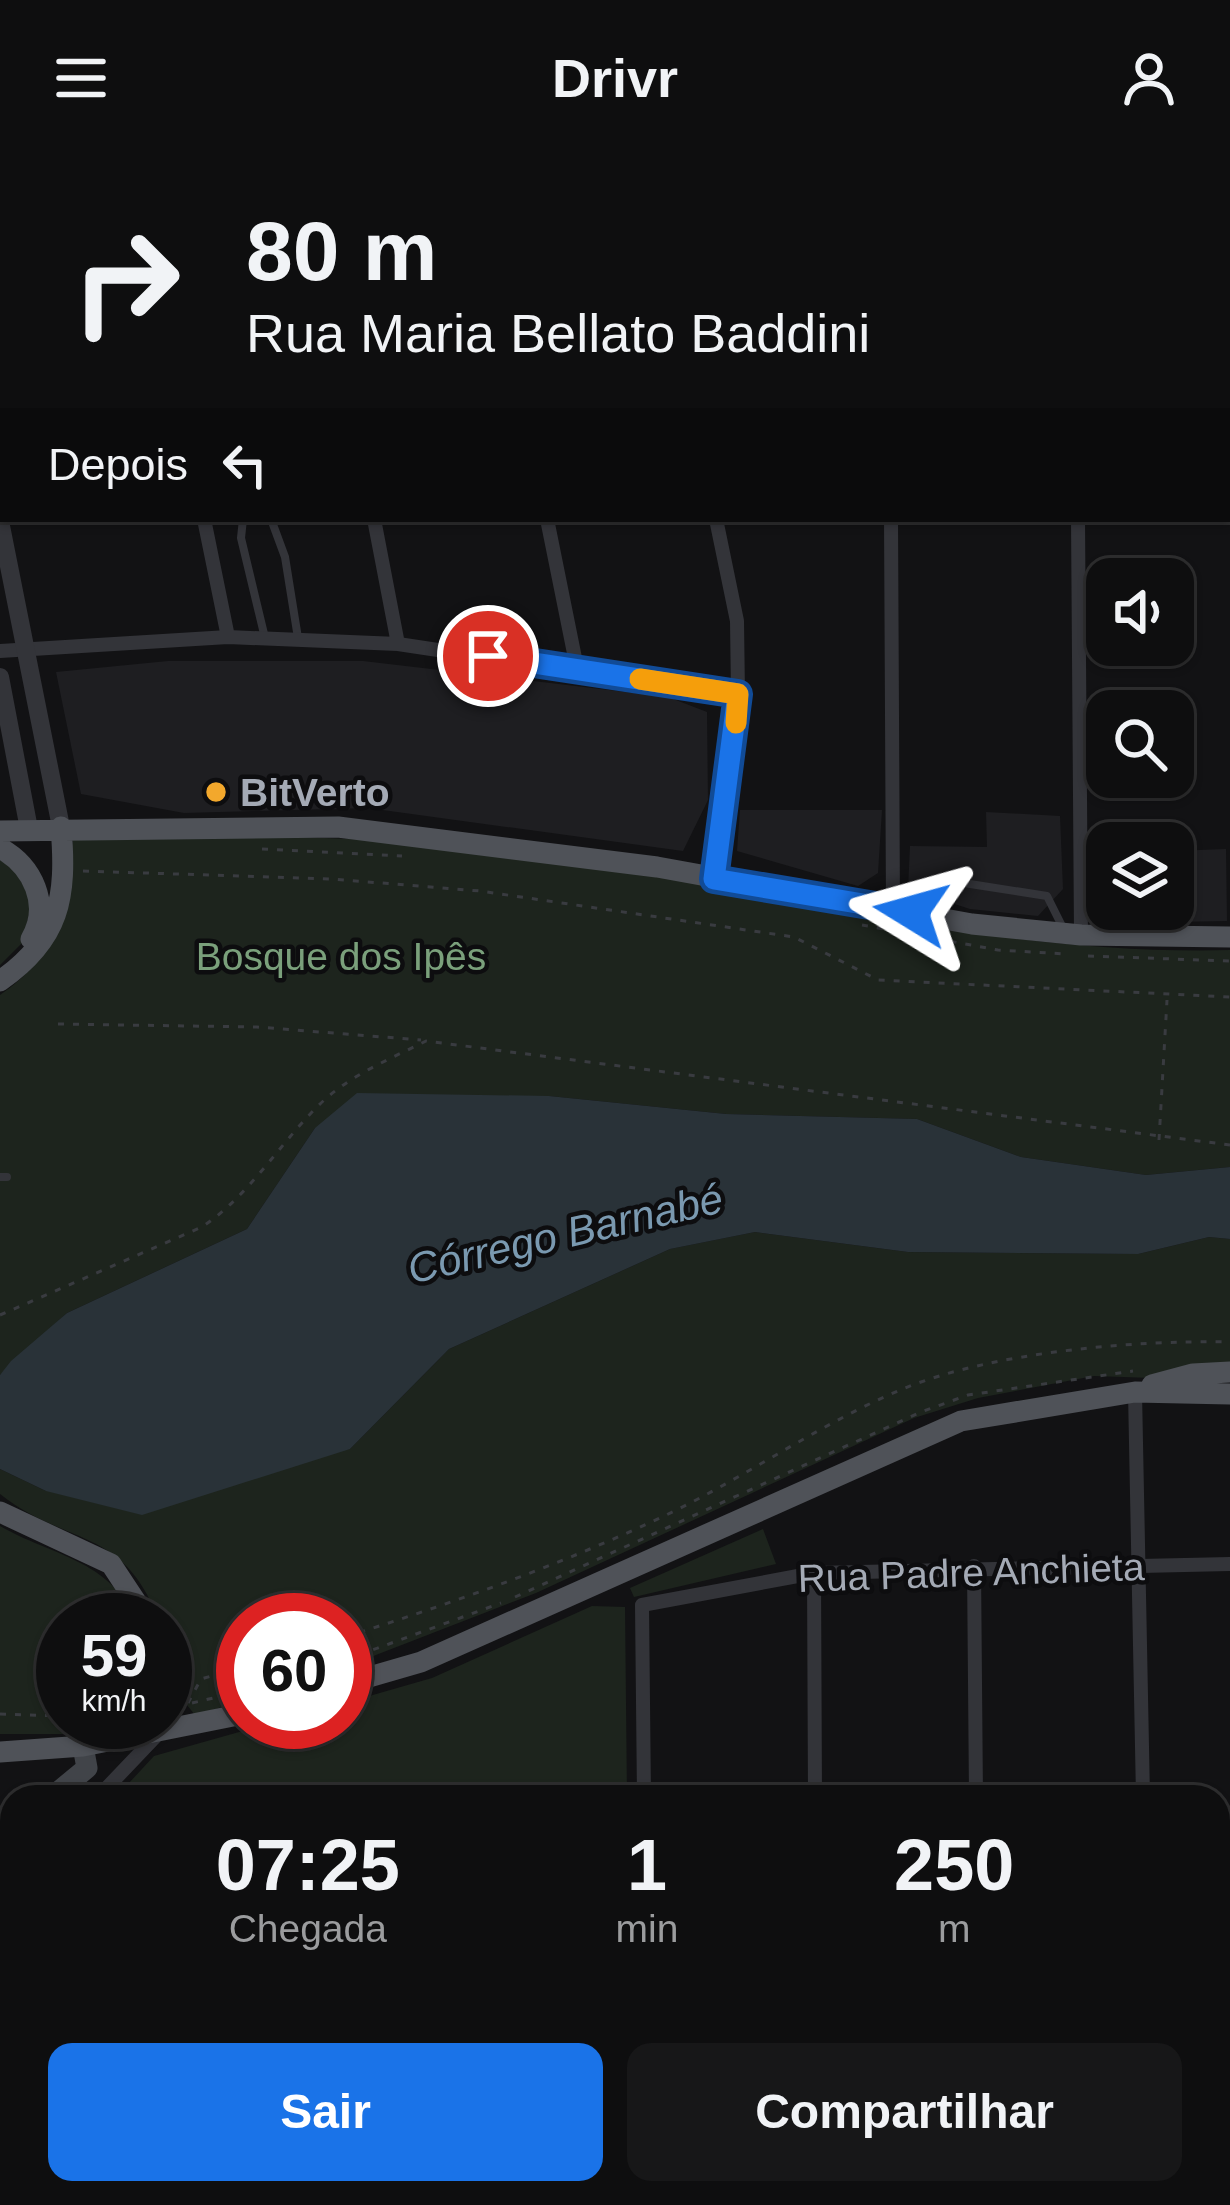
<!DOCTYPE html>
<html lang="pt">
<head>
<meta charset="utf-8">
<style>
  body { margin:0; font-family:Helvetica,sans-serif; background:#171718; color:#f1f3f6; height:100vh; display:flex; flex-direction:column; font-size:45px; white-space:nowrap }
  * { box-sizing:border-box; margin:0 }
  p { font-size:39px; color:#9b9c9e }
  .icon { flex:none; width:66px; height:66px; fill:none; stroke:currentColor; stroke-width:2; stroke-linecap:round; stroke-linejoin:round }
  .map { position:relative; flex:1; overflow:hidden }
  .side { position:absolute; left:0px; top:1629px; width:1230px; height:420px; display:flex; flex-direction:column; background:#0e0e0f; border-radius:36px 36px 0 0; box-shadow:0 3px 9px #0004,0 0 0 3px #2e2e2f }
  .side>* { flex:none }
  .banner { position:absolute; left:0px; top:0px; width:1230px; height:366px; box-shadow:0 3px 9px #0004,0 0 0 3px #2e2e2f; background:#0e0e0f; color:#f1f3f6; overflow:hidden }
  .controls { position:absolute; left:1086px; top:402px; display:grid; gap:24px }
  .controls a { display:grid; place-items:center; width:108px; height:108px; border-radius:24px; background:#0e0e0f; box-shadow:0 3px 9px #0004,0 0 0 3px #2e2e2f; font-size:60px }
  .speed { position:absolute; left:36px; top:1437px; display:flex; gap:24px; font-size:60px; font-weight:700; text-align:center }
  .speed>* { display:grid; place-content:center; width:156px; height:156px; border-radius:50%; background:#0e0e0f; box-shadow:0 3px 9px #0004,0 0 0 3px #2e2e2f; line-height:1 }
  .speed small { font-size:30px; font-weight:400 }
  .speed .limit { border:18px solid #d22; background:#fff; color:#111 }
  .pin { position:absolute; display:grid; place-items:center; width:102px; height:102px; color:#fff; margin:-51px; border:6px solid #fff; border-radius:50%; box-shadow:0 3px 12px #0007 }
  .me { position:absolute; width:132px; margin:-66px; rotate:278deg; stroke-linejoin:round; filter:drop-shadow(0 0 9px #0008) }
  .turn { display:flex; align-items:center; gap:42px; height:252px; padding:0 48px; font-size:54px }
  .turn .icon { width:156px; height:156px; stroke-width:2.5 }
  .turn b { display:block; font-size:84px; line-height:102px }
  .then { display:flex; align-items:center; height:114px; padding:0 48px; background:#0003; gap:24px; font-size:45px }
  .eta { display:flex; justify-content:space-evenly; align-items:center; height:204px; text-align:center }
  .eta b { font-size:72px; font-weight:600; line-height:84px }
  .cta { display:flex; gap:24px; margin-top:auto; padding:24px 48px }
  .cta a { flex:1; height:138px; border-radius:24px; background:#1a73e8; color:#fff; font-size:48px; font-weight:600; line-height:138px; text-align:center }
  .cta a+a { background:#171718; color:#f1f3f6 }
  header { display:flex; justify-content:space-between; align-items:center; height:156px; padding:0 48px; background:#0e0e0f; font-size:54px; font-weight:600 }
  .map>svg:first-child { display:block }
  .built { fill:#1e1e21 }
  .green { fill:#1d241d }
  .water { fill:#293238 }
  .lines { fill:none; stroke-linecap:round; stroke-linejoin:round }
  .path { stroke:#393b40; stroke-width:3; stroke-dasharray:6 9; stroke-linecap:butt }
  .service { stroke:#333439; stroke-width:8 }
  .minor { stroke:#333439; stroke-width:14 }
  .tertiary { stroke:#333439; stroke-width:18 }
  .secondary { stroke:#414449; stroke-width:21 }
  .primary { stroke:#4f5258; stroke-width:21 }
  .route-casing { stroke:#114b97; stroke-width:30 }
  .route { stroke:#1a73e8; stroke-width:21 }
  .slow { stroke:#f59e0b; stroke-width:21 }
  .poi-dot { fill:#f3a82c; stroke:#0d0d0f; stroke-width:4.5 }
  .labels { text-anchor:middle; stroke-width:9; stroke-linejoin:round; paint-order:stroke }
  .poi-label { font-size:39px; font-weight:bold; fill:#a4aab5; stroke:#0d0d0f; text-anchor:start }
  .park-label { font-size:39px; fill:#7aa07b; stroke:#0d0d0f }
  .street-label { font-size:39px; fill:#a4aab5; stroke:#0d0d0f }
  .water-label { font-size:42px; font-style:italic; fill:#7a99b0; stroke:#0d0d0f }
</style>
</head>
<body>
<header><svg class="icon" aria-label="menu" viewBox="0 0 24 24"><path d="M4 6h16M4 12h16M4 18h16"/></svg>Drivr<svg class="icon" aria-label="person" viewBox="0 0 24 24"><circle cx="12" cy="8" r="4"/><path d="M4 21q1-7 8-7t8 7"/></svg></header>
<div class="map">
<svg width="1230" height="2049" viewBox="0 0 1230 2049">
  <rect width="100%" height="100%" fill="#121214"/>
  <!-- built -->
  <path class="built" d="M168 505H363L668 541 707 556 708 644 683 695 368 652 184 657 81 638 56 516Z
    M740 654H882L878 717 858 730 737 695Z
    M986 656 1060 660 1063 733 1038 760 970 753 908 733 910 690 987 691Z
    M1226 693 1227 765 1120 767 1094 753 1095 697H1107V753H1173V695Z
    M1230 1757V1982H1218V1757Z"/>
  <!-- green -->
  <path class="green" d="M73 682C232 678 398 678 555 703 779 738 1002 800 1230 794V1011L1146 1019 1021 1001 917 963 726 958 549 940 315 972 247 1073 67 1157 0 1219V839C59 799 69 749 73 682Z
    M0 704 15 714 32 746 22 787 0 809Z
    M755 1076 908 1096 1138 1098 1209 1081 1230 1083V1210L1152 1222 1094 1220 978 1242 914 1262 536 1437 345 1511V1464H243V1545L195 1559 170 1528 165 1464H159C122 1369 67 1391 0 1338V1313L46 1335 350 1293 449 1193 670 1093Z
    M0 1370C52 1400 109 1403 136 1464H63V1566H106L79 1578H0Z
    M763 1373 776 1408 634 1441 630 1432Z
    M592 1450 625 1451 627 1641H116L154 1600 275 1566H345V1547L432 1522Z"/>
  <!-- water -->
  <path class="water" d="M357 937 549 940 726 958 917 963 1021 1001 1146 1019 1230 1011V1083L1209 1081 1138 1098 908 1096 755 1076 670 1093 449 1193 350 1293 142 1359 46 1335 0 1313V1219L11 1205 67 1157 247 1073 315 972Z"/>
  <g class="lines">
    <!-- path -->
    <path class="path" d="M262 693 402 700
      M83 715 332 723 480 735 794 781 878 824 1230 841
      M862 769 998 794 1066 798
      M1088 800 1230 805
      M58 868 257 871 421 884
      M1159 984 1167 844
      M0 1159 202 1071C250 1039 279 988 320 948 350 919 390 903 426 885L1230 989
      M515 1441 921 1256 968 1239 1133 1215
      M345 1481C453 1447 560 1409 662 1361 745 1322 820 1267 905 1232 994 1196 1134 1184 1230 1186
      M345 1504 501 1447
      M188 1547 201 1523 243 1511
      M192 1547 243 1535
      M0 1558 63 1560"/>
    <!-- service -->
    <path class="service" d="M243 363 241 382 265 482
      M271 363 285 401 298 482
      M915 753 951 725 1047 740 1064 774
      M0 1021H7"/>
    <!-- minor -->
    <path class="minor" d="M132 0 133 3
      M303 0V3
      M472 0V3
      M642 0 643 3
      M1075 0V3
      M945 3 947 0
      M204 363 228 481
      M374 363 398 488
      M547 363 577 512
      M891 363 893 753
      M1078 363 1081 779
      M0 495 228 481 398 488 738 539
      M714 723 738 539 737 465 716 363
      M1135 1236 1143 1641
      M974 1410 976 1641
      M814 1417 815 1641
      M98 1641 158 1578
      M644 1641 642 1449 814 1417 1230 1408
      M1218 1740H1230
      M0 1743 12 1731
      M1218 2000H1230
      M0 2007H12
      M148 2037V2049
      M315 2037V2049
      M651 2037V2049
      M819 2037 820 2049
      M990 2037 991 2049
      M1155 2037 1156 2049
      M489 2049V2037"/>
    <!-- tertiary -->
    <path class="tertiary" d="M0 365 61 671
      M0 521 29 673"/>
    <!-- secondary -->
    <path class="secondary" d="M52 1641 87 1612 83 1590
      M0 1678 12 1670"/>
    <!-- primary -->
    <path class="primary" d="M0 675 338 671 657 711 972 768 1081 779 1230 781
      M0 692C33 710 51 749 31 783
      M0 825C60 783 67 742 61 671
      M1152 1229 1193 1218 1230 1216
      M0 1356 111 1408 148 1464
      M345 1528 421 1506 961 1265 1135 1236 1230 1238
      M0 1596 83 1590 243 1558"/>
  </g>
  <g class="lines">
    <!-- route casing -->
    <g class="route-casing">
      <path id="route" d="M488 500 738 538 714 723 911 756"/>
    </g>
    <!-- route -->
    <use href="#route" class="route"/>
    <!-- slow -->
    <path class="slow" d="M640 523 738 538 736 567"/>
  </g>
  <!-- markers -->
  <circle class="poi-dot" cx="216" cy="636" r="12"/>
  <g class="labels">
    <!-- poi labels -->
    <g class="poi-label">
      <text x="240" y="650">BitVerto</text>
    </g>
    <!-- park labels -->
    <g class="park-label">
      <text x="341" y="814">Bosque dos Ipês</text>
    </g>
    <!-- street labels -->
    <g class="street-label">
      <text transform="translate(971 1416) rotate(-2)" y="14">Rua Padre Anchieta</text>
    </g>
    <!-- water labels -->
    <g class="water-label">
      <text transform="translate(565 1077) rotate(-13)" y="15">Córrego Barnabé</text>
    </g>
  </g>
</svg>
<div class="controls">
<a><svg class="icon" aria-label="sound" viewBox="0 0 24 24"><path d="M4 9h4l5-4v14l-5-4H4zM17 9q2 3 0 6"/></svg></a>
<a><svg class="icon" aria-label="search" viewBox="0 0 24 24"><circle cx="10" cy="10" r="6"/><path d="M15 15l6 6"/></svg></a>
<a><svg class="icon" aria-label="layers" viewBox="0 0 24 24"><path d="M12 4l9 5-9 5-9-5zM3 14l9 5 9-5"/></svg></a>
</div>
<div class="speed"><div>59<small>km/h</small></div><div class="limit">60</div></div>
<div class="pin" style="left:488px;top:500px;background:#d93025"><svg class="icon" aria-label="arrive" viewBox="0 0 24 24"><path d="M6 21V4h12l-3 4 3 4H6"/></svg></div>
<svg class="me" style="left:911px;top:756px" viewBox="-20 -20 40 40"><path d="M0-17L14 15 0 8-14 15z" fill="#1a73e8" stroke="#fff" stroke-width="4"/></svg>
<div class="banner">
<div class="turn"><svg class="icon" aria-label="right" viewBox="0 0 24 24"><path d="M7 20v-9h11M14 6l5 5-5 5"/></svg><div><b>80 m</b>Rua Maria Bellato Baddini</div></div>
<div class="then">Depois<svg class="icon" aria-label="left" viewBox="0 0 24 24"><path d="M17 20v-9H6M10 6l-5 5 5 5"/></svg></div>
</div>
<section class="side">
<div class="eta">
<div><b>07:25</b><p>Chegada</p></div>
<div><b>1</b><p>min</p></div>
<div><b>250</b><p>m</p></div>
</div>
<div class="cta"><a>Sair</a><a>Compartilhar</a></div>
</section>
</div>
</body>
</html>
